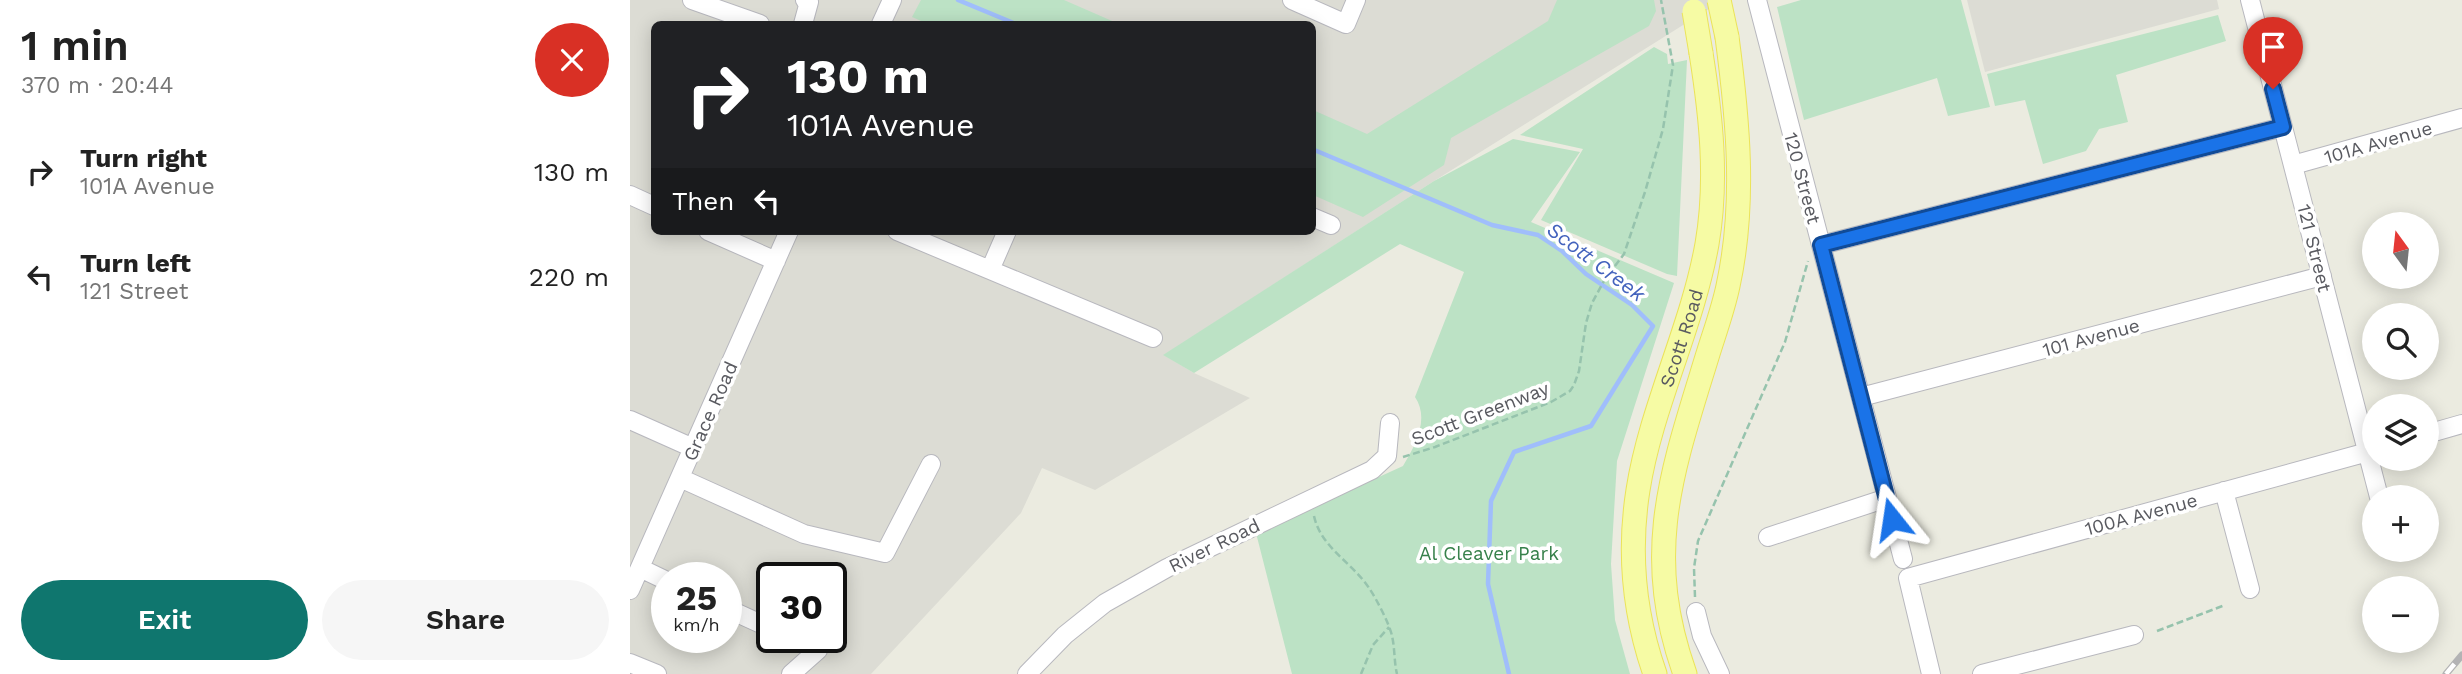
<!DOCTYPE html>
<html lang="en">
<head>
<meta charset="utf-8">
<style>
  body { margin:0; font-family:"Work Sans",sans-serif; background:#f6f6f6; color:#222; height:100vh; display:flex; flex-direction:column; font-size:26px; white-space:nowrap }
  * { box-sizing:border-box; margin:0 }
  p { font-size:23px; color:#767676 }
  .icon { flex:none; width:38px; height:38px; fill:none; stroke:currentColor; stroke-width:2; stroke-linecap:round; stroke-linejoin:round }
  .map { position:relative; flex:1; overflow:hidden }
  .drawer { display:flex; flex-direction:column; background:#fff; width:630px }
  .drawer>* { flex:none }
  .top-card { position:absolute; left:21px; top:21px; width:665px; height:214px; border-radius:10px; box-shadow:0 4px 18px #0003; background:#202124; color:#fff; overflow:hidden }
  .needle { width:46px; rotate:345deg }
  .fabs { position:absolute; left:1732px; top:212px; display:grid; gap:14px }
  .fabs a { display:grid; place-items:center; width:77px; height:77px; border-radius:50%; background:#fff; box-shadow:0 4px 18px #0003; font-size:35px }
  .speed { position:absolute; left:21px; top:562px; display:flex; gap:14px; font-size:35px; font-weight:700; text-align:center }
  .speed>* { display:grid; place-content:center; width:91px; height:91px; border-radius:50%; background:#fff; box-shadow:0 4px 18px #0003; line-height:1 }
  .speed small { font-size:18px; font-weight:400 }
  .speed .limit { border:4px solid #111; border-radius:10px; background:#fff; color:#111 }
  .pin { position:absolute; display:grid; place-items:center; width:60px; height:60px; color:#fff; margin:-72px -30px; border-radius:50% 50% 50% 0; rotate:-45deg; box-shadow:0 0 7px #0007 }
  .pin .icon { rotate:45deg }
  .me { position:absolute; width:77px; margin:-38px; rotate:345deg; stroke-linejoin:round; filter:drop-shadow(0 0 5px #0008) }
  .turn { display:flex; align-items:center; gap:24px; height:147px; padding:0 21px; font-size:32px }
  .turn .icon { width:91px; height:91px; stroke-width:2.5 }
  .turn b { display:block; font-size:49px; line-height:60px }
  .then { display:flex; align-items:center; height:66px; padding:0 21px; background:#0003; gap:14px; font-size:26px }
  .round { display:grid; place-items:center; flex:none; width:74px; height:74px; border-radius:37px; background:#f6f6f6 }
  .summary { display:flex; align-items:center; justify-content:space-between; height:119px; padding:0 21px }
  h1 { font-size:42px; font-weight:600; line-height:52px }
  .primary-button { display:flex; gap:14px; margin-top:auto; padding:14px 21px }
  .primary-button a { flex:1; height:80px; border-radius:42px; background:#0f766e; color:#fff; font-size:28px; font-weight:600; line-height:80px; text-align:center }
  .primary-button a+a { background:#f6f6f6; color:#222 }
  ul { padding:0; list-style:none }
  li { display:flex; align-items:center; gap:21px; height:105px; padding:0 21px }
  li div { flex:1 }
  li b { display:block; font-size:26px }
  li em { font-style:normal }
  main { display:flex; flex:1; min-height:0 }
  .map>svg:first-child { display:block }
  .industrial { fill:#dcdcd4; fill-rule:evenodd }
  .green { fill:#bce2c5 }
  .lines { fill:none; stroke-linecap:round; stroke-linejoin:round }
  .stream { stroke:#a0befb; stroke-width:4.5 }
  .minor-casing { stroke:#b8b8be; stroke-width:20 }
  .major-casing { stroke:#ebe359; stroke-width:25 }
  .path { stroke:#96c3ad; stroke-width:2.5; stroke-dasharray:7 3.5; stroke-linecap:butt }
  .minor { stroke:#fff; stroke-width:18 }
  .major { stroke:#f6fba4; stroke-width:23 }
  .rail-casing { stroke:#b3b3b4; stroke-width:7 }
  .rail { stroke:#fff; stroke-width:4.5; stroke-dasharray:13; stroke-linecap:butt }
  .major-bridge-casing { stroke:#ebe359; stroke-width:25; stroke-linecap:butt }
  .major-bridge { stroke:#f6fba4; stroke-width:23 }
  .route-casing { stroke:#114b97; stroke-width:18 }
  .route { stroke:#1a73e8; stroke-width:12 }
  .labels { text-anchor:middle; stroke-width:7; stroke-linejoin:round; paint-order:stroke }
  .street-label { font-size:19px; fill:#595a60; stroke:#fff }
  .park-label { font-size:19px; fill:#37814b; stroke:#fff }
  .water-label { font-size:21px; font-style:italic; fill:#4463bd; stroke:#fff }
</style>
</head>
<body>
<main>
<section class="drawer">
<div class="summary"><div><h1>1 min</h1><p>370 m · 20:44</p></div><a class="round" style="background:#d93025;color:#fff"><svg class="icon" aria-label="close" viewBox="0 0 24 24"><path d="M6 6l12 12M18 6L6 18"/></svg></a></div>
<ul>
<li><svg class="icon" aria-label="right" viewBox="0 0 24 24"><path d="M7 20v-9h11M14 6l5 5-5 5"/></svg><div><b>Turn right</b><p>101A Avenue</p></div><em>130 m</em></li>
<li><svg class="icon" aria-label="left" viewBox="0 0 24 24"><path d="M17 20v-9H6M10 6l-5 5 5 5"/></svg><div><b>Turn left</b><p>121 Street</p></div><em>220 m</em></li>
</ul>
<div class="primary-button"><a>Exit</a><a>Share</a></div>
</section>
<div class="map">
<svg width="1832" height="674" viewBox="0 0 1832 674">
  <rect width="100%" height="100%" fill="#ebebe0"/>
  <!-- industrial -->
  <path class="industrial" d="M0 0H1093L804 181 534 355 564 373 620 398 465 490 412 468 391 513 241 674H0ZM24 24H682V231H24ZM37 578H96V637H37ZM142 578H201V637H142Z
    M1337 0H1587L1589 9 1355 72Z"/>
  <!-- green -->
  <path class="green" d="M291 0H434L489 24H298L282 17Z
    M927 0H1024L1026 11 1019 26 821 138 814 165 733 217 683 195V110L737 134 918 21Z
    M1171 0H1331L1360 107 1318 116 1307 78 1174 120 1147 7Z
    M1588 15 1596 41 1486 75 1498 122 1469 129 1456 151 1413 164 1395 100 1365 106 1357 74Z
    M1024 47 1037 54 1038 64 1057 60 1047 276 1037 274 911 220 953 149 890 135Z
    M883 139 950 152 901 222 1044 283 987 461 981 564 985 620 1000 674H662L626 533 773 466C785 446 800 419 785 397L834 272 770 244 564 373 533 355 804 181Z"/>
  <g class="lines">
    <!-- stream -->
    <path class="stream" d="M328 0 386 24
      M682 149 862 225 908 235 932 251 956 274 1002 305 1023 326 961 426 884 452 861 501 858 584 879 674"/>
    <!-- minor casing -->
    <g class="minor-casing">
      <path id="minor" d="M62 0 130 24
        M662 0 716 24 726 0
        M1127 0 1273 559
        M1620 0 1749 497
        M173 24 179 2 175 0
        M251 24 262 0
        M1663 165 1832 118
        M0 195 24 206
        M682 217 701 225
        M78 231 146 261
        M267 231 360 270 377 231
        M1191 245 1653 127
        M360 270 523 338
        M1231 397 1692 276
        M0 420 63 448
        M1797 434 1832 424
        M50 478 174 534 255 553 301 464
        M1594 491 1620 589
        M1138 537 1257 498
        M10 568 37 581
        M0 590 159 231
        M96 608 142 629
        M1066 612 1072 636 1090 674
        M159 637 188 650 161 674
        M0 663 27 674
        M397 674 435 635 475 603 537 568 742 470 757 456 760 423
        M1301 674 1278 578 1745 450
        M1352 674 1504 635"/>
    </g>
    <!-- major casing -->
    <g class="major-casing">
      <g id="major">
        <path id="s1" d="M1025 674C1004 614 998 553 1008 490 1021 407 1062 328 1077 244 1088 180 1081 116 1071 53"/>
        <path d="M1055 674C1012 553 1041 474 1077 357 1084 334 1093 310 1098 286 1116 203 1108 120 1097 37"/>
      </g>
    </g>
    <!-- path -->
    <path class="path" d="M773 457 805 447 921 402 940 391 944 385 949 371 956 323 962 303 975 279 994 254 1015 192 1033 129 1043 65 1031 0
      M684 516C691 548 722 562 739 588 746 598 760 625 762 636 765 649 764 662 767 674
      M1065 597 1064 568 1068 541 1155 342 1178 261
      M1527 631 1595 605
      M731 674 743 645 759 627"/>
    <!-- minor -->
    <use href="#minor" class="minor"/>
    <!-- major -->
    <use href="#major" class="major"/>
    <!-- rail casing -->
    <g class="rail-casing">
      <path id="rail" d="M1816 674 1832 655"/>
    </g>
    <!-- rail -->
    <use href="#rail" class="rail"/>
    <!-- major-bridge casing -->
    <g class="major-bridge-casing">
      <path id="major-bridge" d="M1089 0 1097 37
        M1064 11 1071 53"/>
    </g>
    <!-- major-bridge -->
    <use href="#major-bridge" class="major-bridge"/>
  </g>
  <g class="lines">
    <!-- route casing -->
    <g class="route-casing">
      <path id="route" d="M1262 519 1191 245 1653 127 1643 89"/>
    </g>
    <!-- route -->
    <use href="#route" class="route"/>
  </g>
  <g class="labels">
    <!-- street labels -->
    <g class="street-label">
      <text transform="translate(1748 142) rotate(-16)" y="7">101A Avenue</text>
      <text transform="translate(1173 178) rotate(75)" y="7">120 Street</text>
      <text transform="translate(1685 248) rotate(76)" y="7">121 Street</text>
      <text transform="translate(1461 337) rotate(-15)" y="7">101 Avenue</text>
      <text dy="7" stroke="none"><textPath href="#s1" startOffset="345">Scott Road</textPath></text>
      <text transform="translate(80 411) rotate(-66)" y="7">Grace Road</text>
      <text transform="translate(850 413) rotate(-21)" y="7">Scott Greenway</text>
      <text transform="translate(1511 514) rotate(-15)" y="7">100A Avenue</text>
      <text transform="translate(584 545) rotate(-26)" y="7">River Road</text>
    </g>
    <!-- park labels -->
    <g class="park-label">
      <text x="859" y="560">Al Cleaver Park</text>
    </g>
    <!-- water labels -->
    <g class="water-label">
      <text transform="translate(966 262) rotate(37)" y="7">Scott Creek</text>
    </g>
  </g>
</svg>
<div class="fabs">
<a><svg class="needle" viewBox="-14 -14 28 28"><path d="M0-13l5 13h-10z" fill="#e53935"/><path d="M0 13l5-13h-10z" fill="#767676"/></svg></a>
<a><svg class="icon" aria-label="search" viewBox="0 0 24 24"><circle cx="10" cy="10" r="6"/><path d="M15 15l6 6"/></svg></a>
<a><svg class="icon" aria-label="layers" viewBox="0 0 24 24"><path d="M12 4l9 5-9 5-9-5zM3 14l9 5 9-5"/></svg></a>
<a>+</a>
<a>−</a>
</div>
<div class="speed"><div>25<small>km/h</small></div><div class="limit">30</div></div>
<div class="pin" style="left:1643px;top:89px;background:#d93025"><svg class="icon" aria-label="arrive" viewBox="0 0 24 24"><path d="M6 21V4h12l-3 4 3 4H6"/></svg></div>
<svg class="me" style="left:1262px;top:519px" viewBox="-20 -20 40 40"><path d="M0-17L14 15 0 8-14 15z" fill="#1a73e8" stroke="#fff" stroke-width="4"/></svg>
<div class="top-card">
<div class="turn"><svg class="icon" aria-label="right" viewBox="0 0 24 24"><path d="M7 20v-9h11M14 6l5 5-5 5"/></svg><div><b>130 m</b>101A Avenue</div></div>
<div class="then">Then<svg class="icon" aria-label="left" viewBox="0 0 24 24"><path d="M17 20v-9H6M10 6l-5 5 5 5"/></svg></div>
</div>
</div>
</main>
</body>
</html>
